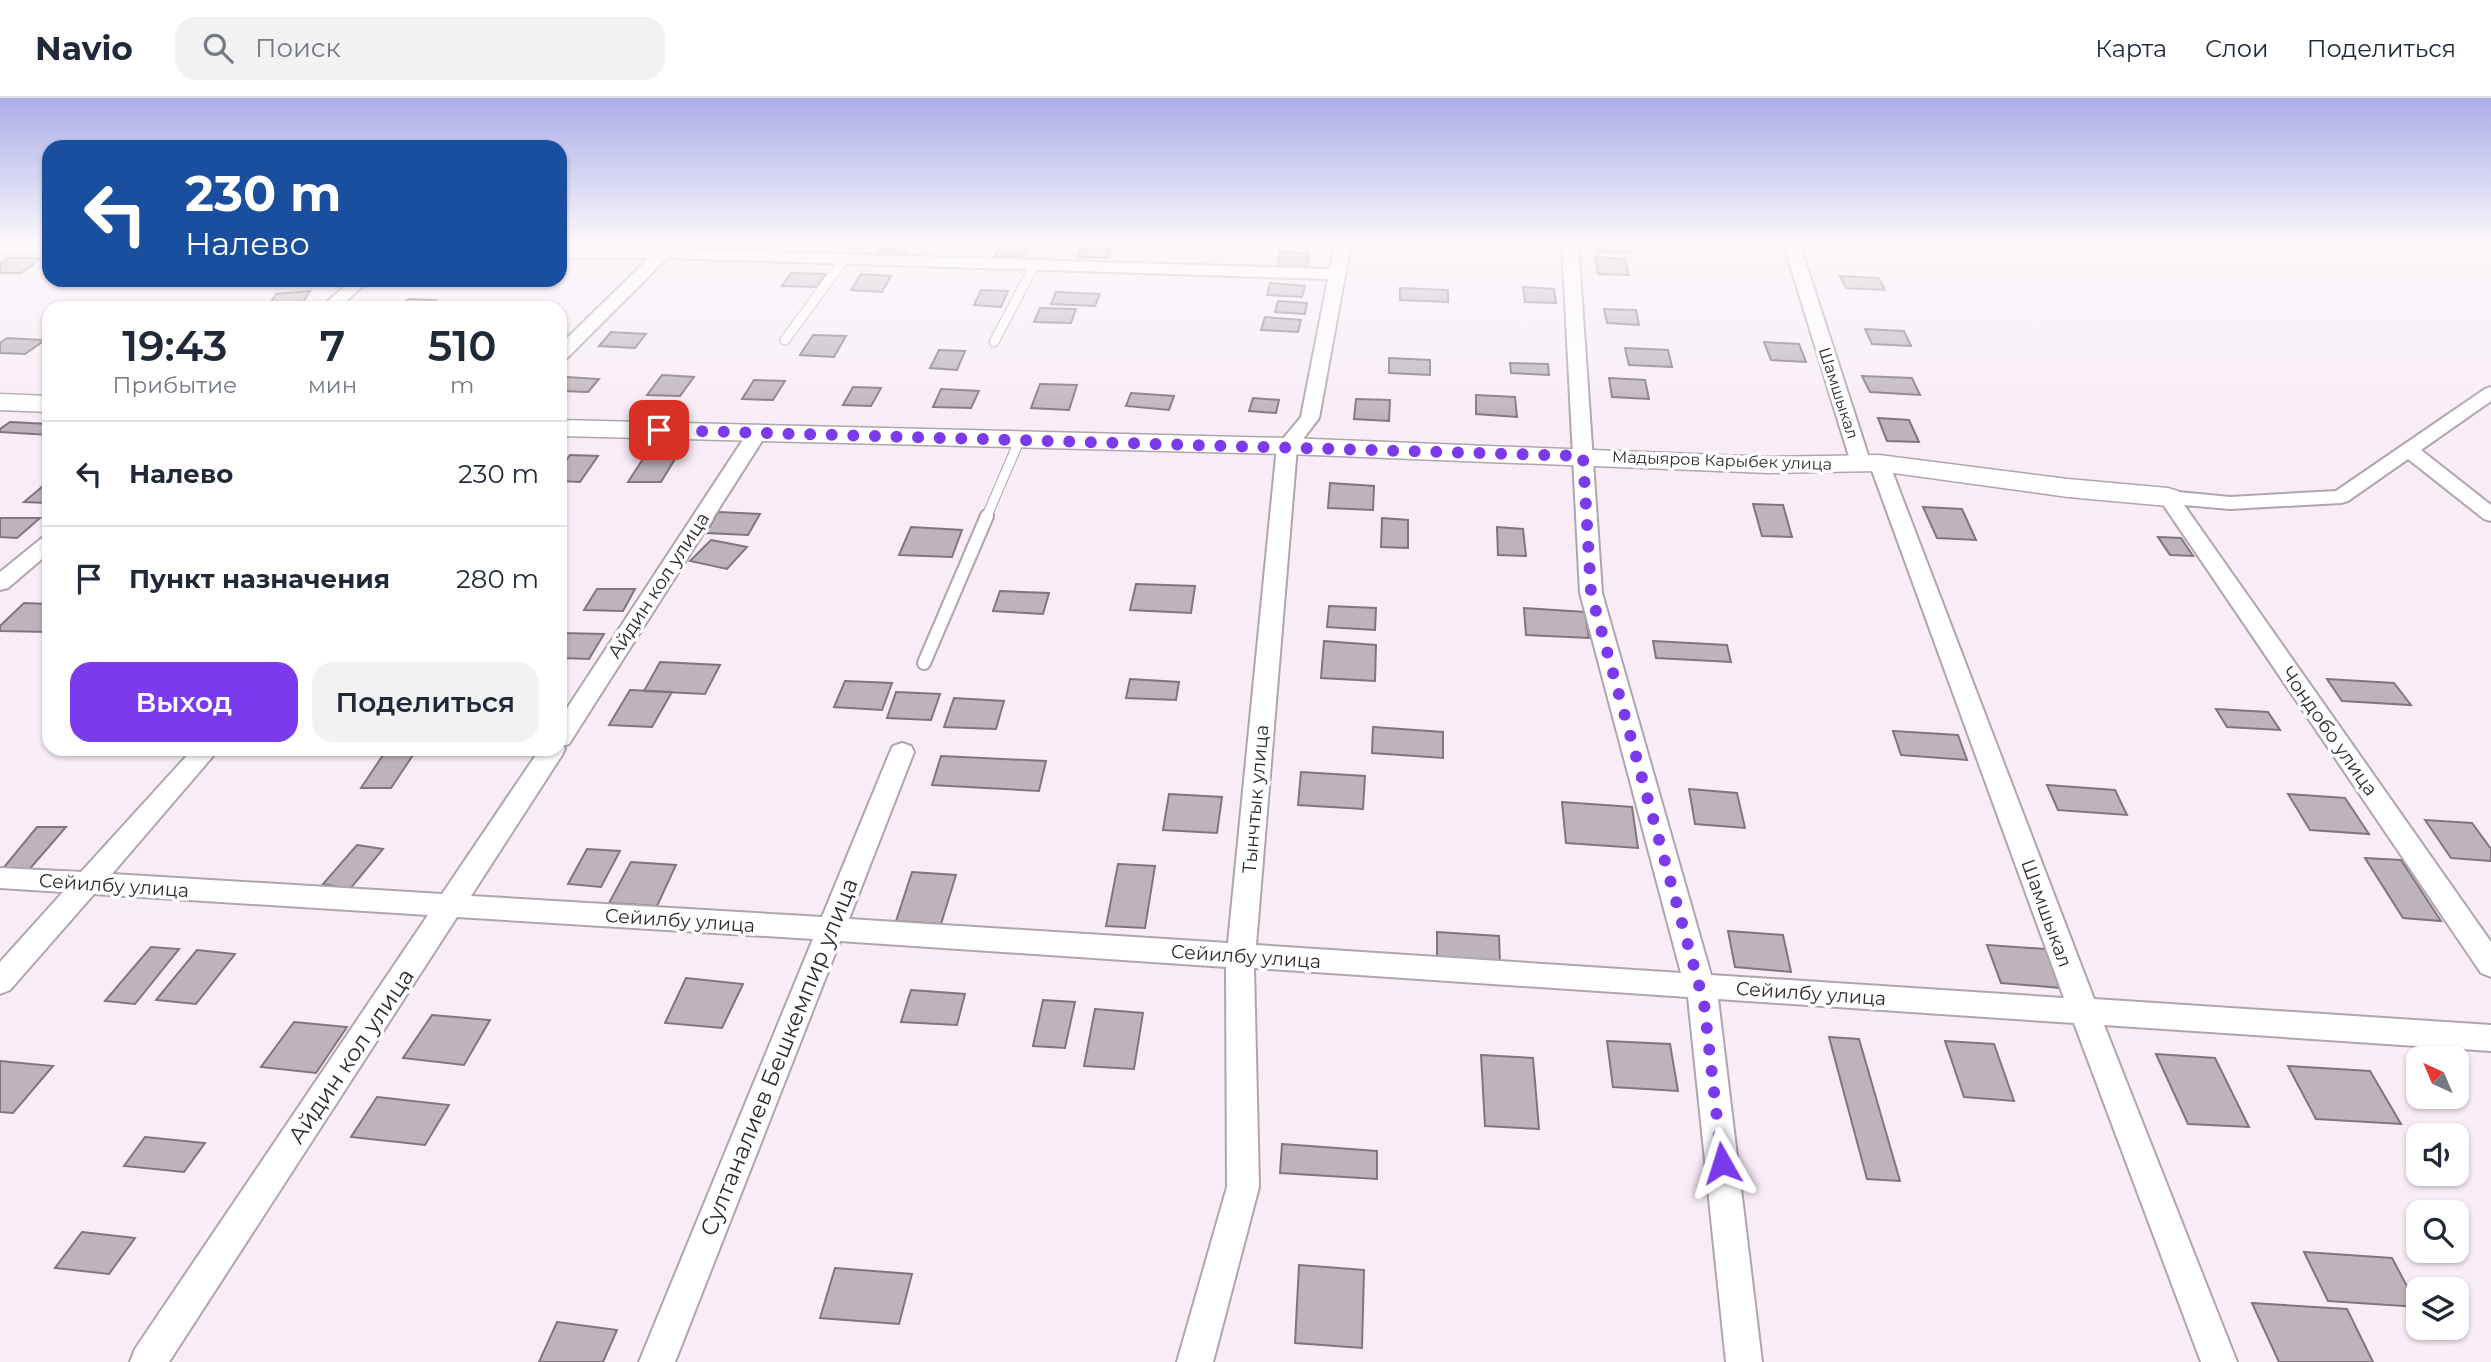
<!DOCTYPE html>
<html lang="ru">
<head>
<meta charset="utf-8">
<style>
  body { margin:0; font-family:Montserrat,sans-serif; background:#f2f2f3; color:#1f2937; height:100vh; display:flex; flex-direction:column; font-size:26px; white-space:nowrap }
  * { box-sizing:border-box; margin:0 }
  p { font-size:23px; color:#747a83 }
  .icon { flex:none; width:38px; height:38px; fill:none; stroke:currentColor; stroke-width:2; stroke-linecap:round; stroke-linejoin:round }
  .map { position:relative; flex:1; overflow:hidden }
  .side { position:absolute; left:42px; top:203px; width:525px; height:455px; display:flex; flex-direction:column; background:#fff; border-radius:21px; box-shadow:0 2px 5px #0004 }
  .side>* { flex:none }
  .guide { position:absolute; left:42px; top:42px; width:525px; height:147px; border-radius:21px; box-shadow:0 2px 5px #0004; background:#1a4fa0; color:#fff; overflow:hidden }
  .needle { width:46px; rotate:316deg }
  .tools { position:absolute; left:2406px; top:948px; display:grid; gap:14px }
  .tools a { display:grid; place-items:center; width:63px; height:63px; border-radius:14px; background:#fff; box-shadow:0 2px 5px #0004; font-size:35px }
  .pin { position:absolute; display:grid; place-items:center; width:60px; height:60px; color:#fff; margin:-30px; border-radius:14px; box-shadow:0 4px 10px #0006 }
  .me { position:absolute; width:77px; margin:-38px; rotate:354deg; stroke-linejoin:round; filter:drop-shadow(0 0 5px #0008) }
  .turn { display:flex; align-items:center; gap:24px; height:147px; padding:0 28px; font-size:32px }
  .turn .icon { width:91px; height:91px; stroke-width:2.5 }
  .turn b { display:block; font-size:49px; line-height:60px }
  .eta { display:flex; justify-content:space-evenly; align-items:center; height:119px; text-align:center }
  .eta b { font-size:42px; font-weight:600; line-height:49px }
  .cta { display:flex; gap:14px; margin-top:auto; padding:14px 28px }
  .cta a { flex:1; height:80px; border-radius:21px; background:#7c3aed; color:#fff; font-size:28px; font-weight:600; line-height:80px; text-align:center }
  .cta a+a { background:#f2f2f3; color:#1f2937 }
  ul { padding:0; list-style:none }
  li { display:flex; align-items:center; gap:21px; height:105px; padding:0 28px; border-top:2px solid #e0e1e3 }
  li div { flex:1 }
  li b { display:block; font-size:26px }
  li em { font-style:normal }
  header { display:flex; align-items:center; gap:42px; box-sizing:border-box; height:98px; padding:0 35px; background:#fff; border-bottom:2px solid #e0e1e3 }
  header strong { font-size:33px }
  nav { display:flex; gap:38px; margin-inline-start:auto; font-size:24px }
  .search { width:490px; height:63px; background:#f2f2f3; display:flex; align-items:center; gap:18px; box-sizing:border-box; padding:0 24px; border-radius:21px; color:#747a83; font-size:26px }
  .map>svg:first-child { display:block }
  .building { fill:#bdb3bc; stroke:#80767f; stroke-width:2 }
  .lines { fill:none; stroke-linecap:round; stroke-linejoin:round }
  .lane-far1-casing { stroke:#afa5ae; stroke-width:11 }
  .lane-casing { stroke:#afa5ae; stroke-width:16 }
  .street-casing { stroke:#afa5ae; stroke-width:4 }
  .secondary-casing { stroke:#afa5ae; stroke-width:3 }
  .lane-far1 { stroke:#fff; stroke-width:9 }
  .lane { stroke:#fff; stroke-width:12 }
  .street { fill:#fff; fill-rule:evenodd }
  .secondary { fill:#fff; fill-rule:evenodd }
  .route { stroke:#7c3aed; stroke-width:12; stroke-dasharray:0 21.6 }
  .labels { text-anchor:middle; stroke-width:7; stroke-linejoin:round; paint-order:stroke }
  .far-street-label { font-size:16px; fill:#2e2a2e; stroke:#fff }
  .street-label { font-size:19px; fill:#2e2a2e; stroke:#fff }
  .near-street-label { font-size:23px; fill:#2e2a2e; stroke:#fff }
</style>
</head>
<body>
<header>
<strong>Navio</strong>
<div class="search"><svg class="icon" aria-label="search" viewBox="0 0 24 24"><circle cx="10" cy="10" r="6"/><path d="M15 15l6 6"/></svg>Поиск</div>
<nav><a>Карта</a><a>Слои</a><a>Поделиться</a></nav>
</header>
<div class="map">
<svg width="2491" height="1264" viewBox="0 0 2491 1264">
  <rect width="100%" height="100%" fill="#f8edf7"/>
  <!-- building -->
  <path class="building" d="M885 144H913L905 157 877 156Z
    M1002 144H1029L1022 159 995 158Z
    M1083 144H1113L1107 160 1077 159Z
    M1596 144H1628L1631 155 1598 153Z
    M1280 154 1309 155 1307 169 1278 168Z
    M1595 159 1625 161 1629 177 1598 176Z
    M8 160H42L21 175H0V166Z
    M791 175 826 176 817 189 782 188Z
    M861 176 891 178 882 194 851 192Z
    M1840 178 1879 180 1885 192 1846 190Z
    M1270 185 1305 188 1302 199 1267 197Z
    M1523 189 1554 191 1556 205 1525 204Z
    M1400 190 1448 192V204L1400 202Z
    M981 192 1008 193 1001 209 974 207Z
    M310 193 302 206 268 209 276 196Z
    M1056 194 1100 196 1095 208 1051 206Z
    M408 201 436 202 428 210H398Z
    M1278 203 1307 205 1305 216 1275 214Z
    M1040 210 1076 211 1071 225 1034 224Z
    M1604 211 1636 212 1639 227 1607 225Z
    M1265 219 1301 222 1298 234 1261 232Z
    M1865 231 1904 233 1911 248 1872 246Z
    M611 234 646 236 635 250 599 248Z
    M813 237 846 238 834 259 800 257Z
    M7 240 45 242 25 256 0 255V245Z
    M1764 244 1799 246 1806 264 1771 262Z
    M1625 250 1668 252 1672 269 1629 267Z
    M939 252 965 253 957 272 930 270Z
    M1389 260 1430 262V277L1389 275Z
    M1510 265 1548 266 1549 277 1511 275Z
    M662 277 694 279 680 298 647 297Z
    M1862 278 1912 280 1920 297 1870 294Z
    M567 279 599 281 588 294 560 293V287Z
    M1609 280 1645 282 1649 301 1612 299Z
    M754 282 785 283 773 302 742 301Z
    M1040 286 1077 287 1069 312 1031 310Z
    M853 289 881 290 871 308 843 307Z
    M941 291 979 293 971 310 933 309Z
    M1131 295 1174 298 1169 312 1126 308Z
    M1476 297 1515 299 1517 319 1476 316Z
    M1253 300 1279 302 1276 315 1249 313Z
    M1356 301 1390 302 1389 323 1354 321Z
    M1878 320 1909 322 1919 344 1887 343Z
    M10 324 49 326V337L0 334V331Z
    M570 357 598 358 580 384 560 383V371Z
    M643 361H675L661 384H628Z
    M49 383V405L24 404Z
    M1330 385 1374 388 1373 412 1328 410Z
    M1753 406 1783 407 1792 439 1762 438Z
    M1923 409 1962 411 1976 442 1937 440Z
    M718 414 760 416 748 437 706 435Z
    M0 420H40L17 440 0 439Z
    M1382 420 1408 422V450L1381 449Z
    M911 429 962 432 952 459 899 457Z
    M1497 429 1523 431 1526 458 1498 457Z
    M2158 439 2181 440 2193 458 2170 457Z
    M711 442 747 449 727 471 690 463Z
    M1136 486 1195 488 1191 515 1130 512Z
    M597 491H635L623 513 584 512Z
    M1000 493 1049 495 1043 516 993 513Z
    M24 505 49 506V534L0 533V528Z
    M1329 508 1376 510 1375 532 1327 529Z
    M1524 510 1585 514 1589 540 1526 537Z
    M560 535 604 536 589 561 560 560Z
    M1324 543 1376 547 1375 583 1321 580Z
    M1653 543 1727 547 1731 564 1656 560Z
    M660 564 720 567 705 596 644 593Z
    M1130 581 1179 584 1176 602 1126 600Z
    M2327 581 2394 585 2411 607 2342 603Z
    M845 583 892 585 882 612 834 609Z
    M630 592 672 594 652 629 609 627Z
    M896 594 940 596 931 622 887 620Z
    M954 600 1004 603 996 631 944 629Z
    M2216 611 2268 614 2280 632 2227 629Z
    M1373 629 1443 634V660L1372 655Z
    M1893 633 1958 637 1967 662 1901 657Z
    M387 651H417L391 690H361Z
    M941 658 1046 663 1039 693 932 687Z
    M1301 674 1365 678 1363 711 1298 707Z
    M2047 687 2115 692 2127 717 2058 712Z
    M1689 691 1737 695 1745 730 1695 726Z
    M1169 696 1222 699 1217 735 1163 732Z
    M2288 696 2345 700 2369 736 2310 732Z
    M1562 704 1632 709 1638 750 1566 745Z
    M2425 722 2472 725 2491 751V763L2451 760Z
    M37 729H66L27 774H0Z
    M357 747 383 751 350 791 323 786Z
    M587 751 620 753 601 789 568 786Z
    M2365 760 2401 762 2441 823 2403 820Z
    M631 764 676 767 657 808 609 805Z
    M1118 766 1155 768 1145 830 1106 828Z
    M912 774 956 777 941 826 896 823Z
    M1728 833 1783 837 1791 874 1735 869Z
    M1437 834 1499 838 1500 866 1437 862Z
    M1987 847 2046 851 2062 890 2001 885Z
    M151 849 179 851 135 906 105 903Z
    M197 852 235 856 196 906 156 902Z
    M686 880 743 886 722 930 665 925Z
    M911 892 965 896 957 927 901 924Z
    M1043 902 1075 904 1065 950 1033 948Z
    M1095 911 1143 915 1134 971 1084 968Z
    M432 917 490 922 464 967 403 960Z
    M294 924 347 929 316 975 261 969Z
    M1829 939 1859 941 1900 1083 1867 1081Z
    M1607 943 1670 946 1678 993 1613 989Z
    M1945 943 1994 946 2014 1003 1964 999Z
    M2156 956 2215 960 2249 1029 2188 1026Z
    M1481 957 1533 960 1539 1031 1485 1028Z
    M0 963 53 968 13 1015 0 1014Z
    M2288 968 2370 973 2401 1026 2316 1021Z
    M377 999 449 1007 425 1047 351 1039Z
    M145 1039 205 1045 184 1074 124 1068Z
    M1282 1046 1377 1053V1081L1280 1075Z
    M82 1134 135 1140 109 1176 55 1170Z
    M2304 1154 2392 1160 2418 1209 2328 1203Z
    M1299 1167 1364 1172 1362 1250 1295 1245Z
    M835 1170 912 1176 899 1226 820 1220Z
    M2252 1205 2347 1211 2373 1264H2279Z
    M557 1224 617 1232 603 1264H539Z"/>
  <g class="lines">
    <!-- lane-far1 casing -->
    <g class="lane-far1-casing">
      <path id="lane-far1" d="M785 242 845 160
        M994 244 1035 166
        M986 420 1020 341"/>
    </g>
    <!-- lane casing -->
    <g class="lane-casing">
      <path id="lane" d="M924 565 987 418"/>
    </g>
    <!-- street casing -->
    <g class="street-casing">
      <path id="street" d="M669 144 675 146 676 151 1330 171 1335 144H1351L1319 320 1297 349 1256 847 1681 875 1580 495 1562 144H1578L1602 495 1711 877 2064 900 1870 367 1861 371 1851 365 1783 144H1799L1870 363 1879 359 1889 365 2094 901 2491 927V953L2104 927 2237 1264H2201L2074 925 1718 901 1762 1264H1726L1688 899 1254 870 1259 1089 1213 1264H1177L1227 1089 1226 869 840 843 675 1264H639L813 841 457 819 169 1264H130L135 1251 428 817 94 796 10 892 0 896V864L63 794 0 790V770L81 774 193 651H219L112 776 442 796 540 651H560V621L750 331 757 329 767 335 569 646 563 648 565 651 562 657 471 798 822 819 890 654 893 648 902 645 911 648 914 654 849 821 1228 845 1277 348 1301 319 1328 181 667 160 566 261 560 262V247L649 160H560V150H659Z
        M0 145H49V155H0Z
        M352 182H370L338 210H320Z
        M2491 289V303L2421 352 2491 407V423L2484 421 2408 361 2348 403 2341 405 2230 411 2184 407 2491 844V879L2481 875 2158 399 2161 395 2168 393 2230 399 2336 393 2485 291Z
        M49 438V455L8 490 0 492V474L42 440Z"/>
    </g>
    <!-- secondary casing -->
    <g class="secondary-casing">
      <path id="secondary" d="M0 296 49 298V314L0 312Z
        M560 322 1287 340 1769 359 1879 357 2068 381 2168 390 2178 393 2182 399 2178 405 2168 408 2068 399 1879 373 1769 375 1287 356 560 338Z"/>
    </g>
    <!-- lane-far1 -->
    <use href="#lane-far1" class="lane-far1"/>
    <!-- lane -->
    <use href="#lane" class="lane"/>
    <!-- street -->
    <use href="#street" class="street"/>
    <!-- secondary -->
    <use href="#secondary" class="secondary"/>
  </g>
  <!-- sky -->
  <linearGradient id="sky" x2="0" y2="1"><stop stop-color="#a9aee8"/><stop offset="0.45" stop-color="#fcf7fb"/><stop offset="1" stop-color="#fcf7fb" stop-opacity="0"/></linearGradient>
  <rect width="2491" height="321" fill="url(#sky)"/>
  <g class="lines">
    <!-- route -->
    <path class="route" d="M659 332 1583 358 1591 495 1704 905 1722 1065"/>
  </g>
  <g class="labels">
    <!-- far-street labels -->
    <g class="far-street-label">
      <text transform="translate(1839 295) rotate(72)" y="6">Шамшыкал</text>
      <text transform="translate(1722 362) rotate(2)" y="6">Мадыяров Карыбек улица</text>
    </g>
    <!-- street labels -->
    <g class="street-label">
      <text transform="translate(658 487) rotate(-57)" y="7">Айдин кол улица</text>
      <text transform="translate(2330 633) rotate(55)" y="7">Чондобо улица</text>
      <text transform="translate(1255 701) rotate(-85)" y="7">Тынчтык улица</text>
      <text transform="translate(114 787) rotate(4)" y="7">Сейилбу улица</text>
      <text transform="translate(2047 815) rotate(70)" y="7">Шамшыкал</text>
      <text transform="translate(680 822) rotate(4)" y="7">Сейилбу улица</text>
      <text transform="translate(1246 858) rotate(4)" y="7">Сейилбу улица</text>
      <text transform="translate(1811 895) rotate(4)" y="7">Сейилбу улица</text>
    </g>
    <!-- near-street labels -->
    <g class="near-street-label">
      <text transform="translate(351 958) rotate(-56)" y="8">Айдин кол улица</text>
      <text transform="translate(779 959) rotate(-68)" y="8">Султаналиев Бешкемпир улица</text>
    </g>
  </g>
</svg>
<div class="tools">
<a><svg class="needle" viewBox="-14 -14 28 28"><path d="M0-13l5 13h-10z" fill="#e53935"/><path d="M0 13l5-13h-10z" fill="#747a83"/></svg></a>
<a><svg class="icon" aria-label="sound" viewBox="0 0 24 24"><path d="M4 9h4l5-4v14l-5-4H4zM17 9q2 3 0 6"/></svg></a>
<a><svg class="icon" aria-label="search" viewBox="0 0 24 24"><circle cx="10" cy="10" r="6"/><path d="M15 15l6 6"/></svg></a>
<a><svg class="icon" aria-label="layers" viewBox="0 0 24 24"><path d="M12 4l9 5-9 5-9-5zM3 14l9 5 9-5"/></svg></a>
</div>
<div class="pin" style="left:659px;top:332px;background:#d93025"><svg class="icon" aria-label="arrive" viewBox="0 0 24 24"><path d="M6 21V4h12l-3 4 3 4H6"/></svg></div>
<svg class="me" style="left:1722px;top:1065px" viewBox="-20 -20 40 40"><path d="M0-17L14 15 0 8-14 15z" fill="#7c3aed" stroke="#fff" stroke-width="4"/></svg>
<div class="guide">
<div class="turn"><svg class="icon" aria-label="left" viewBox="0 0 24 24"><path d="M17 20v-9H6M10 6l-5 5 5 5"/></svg><div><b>230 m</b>Налево</div></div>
</div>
<section class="side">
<div class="eta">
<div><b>19:43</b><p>Прибытие</p></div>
<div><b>7</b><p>мин</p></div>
<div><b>510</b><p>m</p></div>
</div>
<ul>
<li><svg class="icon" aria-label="left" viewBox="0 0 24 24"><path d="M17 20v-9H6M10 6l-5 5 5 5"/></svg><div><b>Налево</b></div><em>230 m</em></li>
<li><svg class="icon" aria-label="arrive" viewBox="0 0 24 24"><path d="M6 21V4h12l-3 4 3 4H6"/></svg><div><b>Пункт назначения</b></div><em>280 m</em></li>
</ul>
<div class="cta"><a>Выход</a><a>Поделиться</a></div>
</section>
</div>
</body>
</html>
